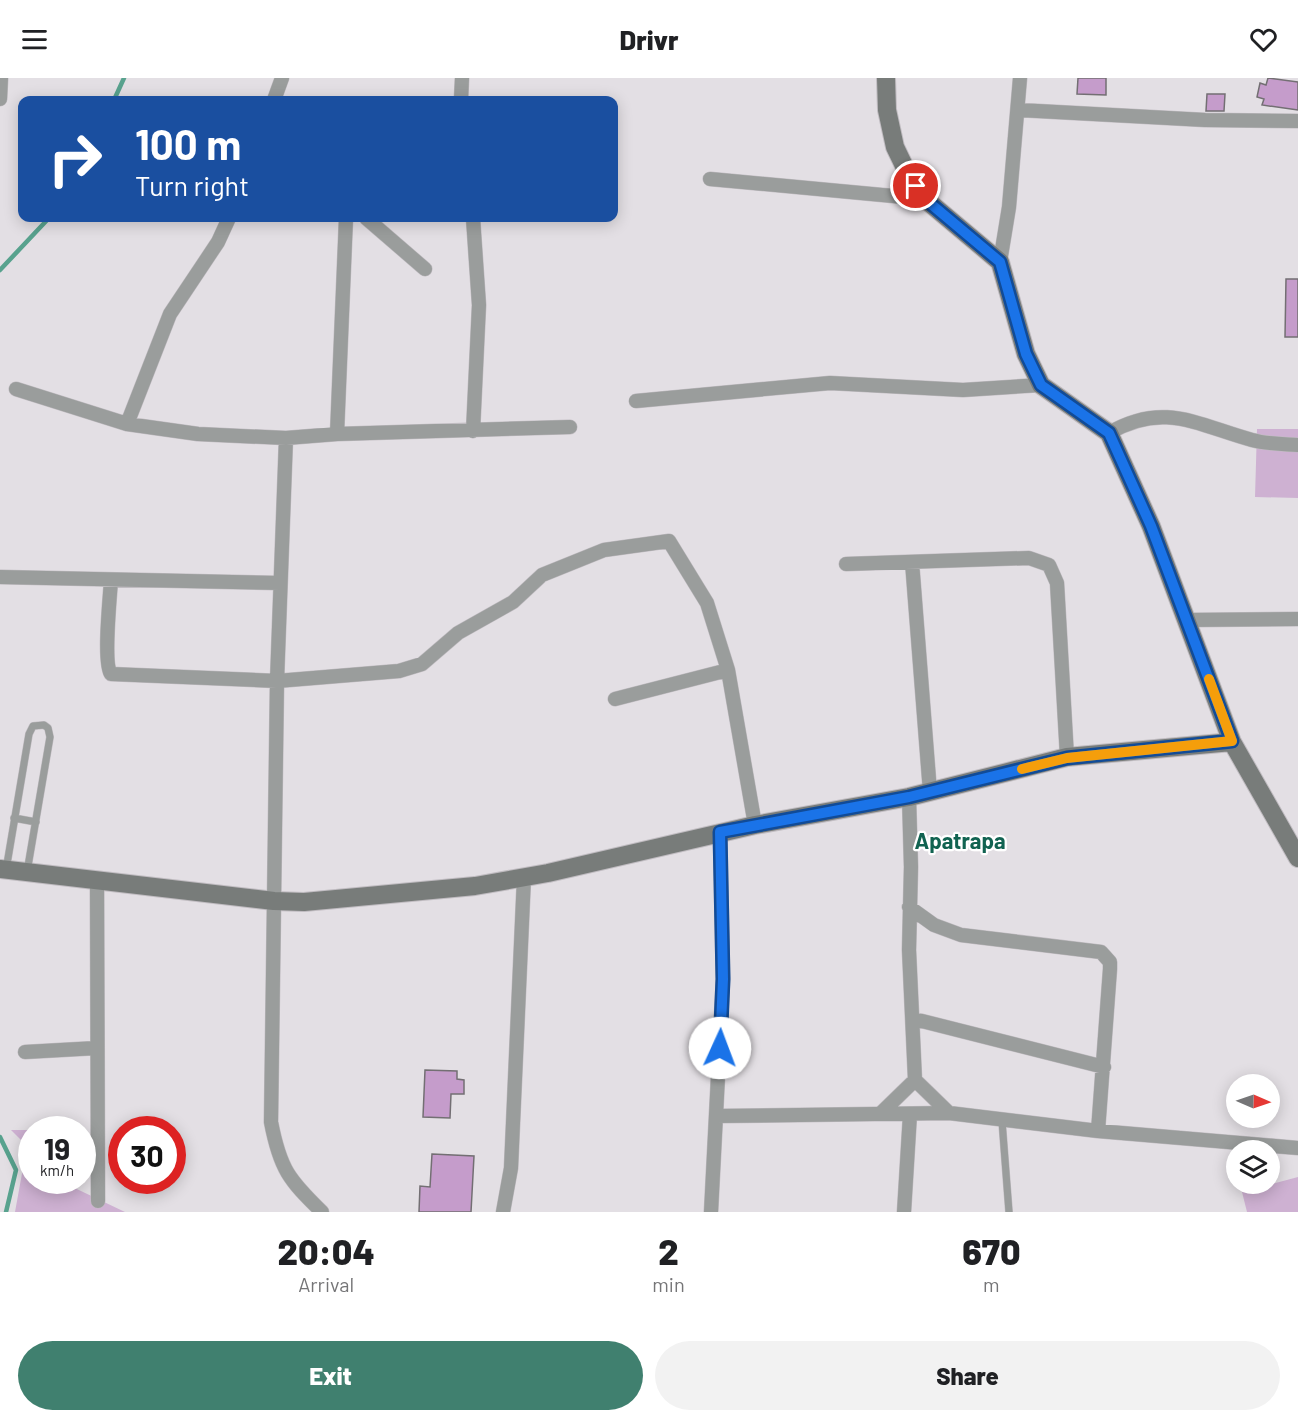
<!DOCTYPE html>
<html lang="en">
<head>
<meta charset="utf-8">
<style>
  body { margin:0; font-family:Barlow,sans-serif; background:#f2f2f2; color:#202124; height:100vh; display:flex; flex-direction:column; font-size:22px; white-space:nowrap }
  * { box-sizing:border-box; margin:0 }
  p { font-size:20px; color:#757577 }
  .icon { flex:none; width:33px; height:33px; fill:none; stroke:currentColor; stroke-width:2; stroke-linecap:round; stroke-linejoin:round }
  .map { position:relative; height:1134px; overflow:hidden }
  .drawer { display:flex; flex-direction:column; background:#fff; flex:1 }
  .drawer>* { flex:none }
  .banner { position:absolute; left:18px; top:18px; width:600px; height:126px; border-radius:12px; box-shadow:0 3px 15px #0003; background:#1a4fa0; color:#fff; overflow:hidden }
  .needle { width:39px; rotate:92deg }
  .tools { position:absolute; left:1226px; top:996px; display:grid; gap:12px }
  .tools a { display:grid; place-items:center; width:54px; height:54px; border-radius:50%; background:#fff; box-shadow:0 3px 15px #0003; font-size:30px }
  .speed { position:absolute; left:18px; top:1038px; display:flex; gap:12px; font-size:30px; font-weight:700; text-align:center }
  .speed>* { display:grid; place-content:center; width:78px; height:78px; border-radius:50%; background:#fff; box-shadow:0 3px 15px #0003; line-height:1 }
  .speed small { font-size:15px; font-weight:400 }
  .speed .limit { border:9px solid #d22; background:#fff; color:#111 }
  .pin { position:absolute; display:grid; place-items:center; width:51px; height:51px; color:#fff; margin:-26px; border:3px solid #fff; border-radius:50%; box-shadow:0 2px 6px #0007 }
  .me { position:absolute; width:66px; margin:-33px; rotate:2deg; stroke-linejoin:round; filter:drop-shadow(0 0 4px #0008) }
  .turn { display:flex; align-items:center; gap:21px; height:126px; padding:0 18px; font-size:27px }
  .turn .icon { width:78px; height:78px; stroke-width:2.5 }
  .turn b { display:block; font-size:42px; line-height:51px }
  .eta { display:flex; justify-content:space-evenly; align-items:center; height:102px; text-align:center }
  .eta b { font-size:36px; font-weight:800; line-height:42px }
  .action { display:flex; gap:12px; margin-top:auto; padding:12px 18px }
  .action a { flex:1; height:69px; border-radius:36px; background:#40806f; color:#fff; font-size:24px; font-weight:800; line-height:69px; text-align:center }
  .action a+a { background:#f2f2f2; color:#202124 }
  header { display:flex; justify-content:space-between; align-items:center; height:78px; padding:0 18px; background:#fff; font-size:27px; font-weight:800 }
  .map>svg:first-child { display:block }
  .green { fill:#ceb1d2 }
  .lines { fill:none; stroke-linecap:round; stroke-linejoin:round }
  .stream { stroke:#58a28e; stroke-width:4.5 }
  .building { fill:#c59ccb; stroke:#736f73; stroke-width:1.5 }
  .lane-casing { stroke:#c0bcc1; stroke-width:8 }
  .street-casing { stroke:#c0bcc1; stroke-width:15 }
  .secondary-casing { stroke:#c0bcc1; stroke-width:20 }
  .lane { stroke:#9a9d9c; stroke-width:7 }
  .street { stroke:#9a9d9c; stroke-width:14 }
  .secondary { stroke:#787c7a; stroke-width:18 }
  .route-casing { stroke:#114b97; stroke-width:15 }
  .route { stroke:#1a73e8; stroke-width:10 }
  .slow { stroke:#f59e0b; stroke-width:10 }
  .labels { text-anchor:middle; stroke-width:4.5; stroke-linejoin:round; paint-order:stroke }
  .district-label { font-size:22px; font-weight:bold; fill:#116351; stroke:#fff }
</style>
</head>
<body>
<header><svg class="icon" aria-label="menu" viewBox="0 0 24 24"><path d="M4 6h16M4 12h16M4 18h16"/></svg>Drivr<svg class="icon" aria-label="heart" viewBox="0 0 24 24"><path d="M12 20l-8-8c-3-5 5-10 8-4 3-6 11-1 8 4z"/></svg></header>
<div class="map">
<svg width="1298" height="1134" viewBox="0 0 1298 1134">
  <rect width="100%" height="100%" fill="#e3dfe4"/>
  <!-- green -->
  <path class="green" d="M1257 351H1298V420L1255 419Z
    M11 1052H31L32 1102 60 1103 125 1134H15L27 1068Z
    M1298 1099V1134H1247L1242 1114Z"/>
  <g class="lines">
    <!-- stream -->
    <path class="stream" d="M114 22 124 0
      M0 192 49 140
      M0 1059 16 1092 6 1134"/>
  </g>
  <!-- building -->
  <path class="building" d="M1078 0H1106V17L1077 16Z
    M1268 0 1298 4V32L1262 27 1264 21 1257 19 1260 5 1266 7Z
    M1207 16H1225L1224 33H1206Z
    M1286 201H1298V259H1285Z
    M425 992 457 993V1001L464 1002V1016H451L450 1040 423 1039Z
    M432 1076 474 1078 471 1134H419L420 1108 430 1109Z"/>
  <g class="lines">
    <!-- lane casing -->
    <g class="lane-casing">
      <path id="lane" d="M14 740 36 744
        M6 792 29 656 33 648 44 647 48 650 50 659 27 794
        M1002 1043 1009 1134"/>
    </g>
    <!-- street casing -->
    <g class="street-casing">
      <path id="street" d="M0 21 1 0
        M274 22 282 0
        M461 22 462 0
        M1019 32 1205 42 1298 43
        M710 101 925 121
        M366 140 425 191
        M473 140 479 227 473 353
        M1000 184 1009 129 1020 0
        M16 311 127 346 198 356 286 360 337 356 570 349
        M636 323 830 305 963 312 1041 307
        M127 346 170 236 218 164 229 140
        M1109 355C1164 323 1197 347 1252 362 1266 366 1283 366 1298 367
        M337 356 346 140
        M286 360 277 603 271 1044C280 1091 289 1102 322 1134
        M912 484 930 714
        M846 486 1029 480 1049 487 1057 505 1067 679
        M0 499 280 505
        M111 502C110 519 103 585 111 596L277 603 399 593 422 586 458 555 513 524 542 497 604 472 669 463 707 525 728 592 755 747
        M1186 542 1298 541
        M615 621 728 592
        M909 719 911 789 909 872 915 1002 949 1035
        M97 802 98 1123
        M909 829 934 847 961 857 1101 874 1110 884V891L1098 1053
        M914 941 1104 989
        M25 974 97 970
        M880 1036 915 1002
        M716 1038 949 1035 1098 1053 1298 1070
        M503 1134 511 1090 524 799
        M711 1134 723 901 720 754
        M904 1134 910 1036"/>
    </g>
    <!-- secondary casing -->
    <g class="secondary-casing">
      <path id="secondary" d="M886 0 887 32 895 69 908 96 925 121 1000 184 1026 276 1041 307 1109 355 1151 448 1232 664
        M0 791 274 823 304 824 475 808 548 795 755 747 909 719 1067 679 1232 664 1298 780"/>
    </g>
    <!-- lane -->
    <use href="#lane" class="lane"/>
    <!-- street -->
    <use href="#street" class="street"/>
    <!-- secondary -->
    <use href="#secondary" class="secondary"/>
  </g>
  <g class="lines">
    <!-- route casing -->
    <g class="route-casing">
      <path id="route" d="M720 970 723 901 720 754 909 719 1067 680 1232 663 1151 448 1109 355 1041 307 1026 276 1000 184 925 121 916 108"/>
    </g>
    <!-- route -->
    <use href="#route" class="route"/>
    <!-- slow -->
    <path class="slow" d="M1022 691 1067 680 1232 663 1209 601"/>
  </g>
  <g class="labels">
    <!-- district labels -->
    <g class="district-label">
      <text x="960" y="771">Apatrapa</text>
    </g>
  </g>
</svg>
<div class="tools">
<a><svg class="needle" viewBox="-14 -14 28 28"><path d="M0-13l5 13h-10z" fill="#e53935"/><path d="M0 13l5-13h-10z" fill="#757577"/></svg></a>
<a><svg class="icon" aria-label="layers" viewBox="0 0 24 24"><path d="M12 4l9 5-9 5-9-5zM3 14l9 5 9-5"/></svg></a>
</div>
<div class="speed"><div>19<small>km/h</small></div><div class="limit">30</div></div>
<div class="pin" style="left:916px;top:108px;background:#d93025"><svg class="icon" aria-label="arrive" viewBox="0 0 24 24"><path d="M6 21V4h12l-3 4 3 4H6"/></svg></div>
<svg class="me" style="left:720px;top:970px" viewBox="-20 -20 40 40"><circle r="19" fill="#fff"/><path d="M0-13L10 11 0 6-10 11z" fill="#1a73e8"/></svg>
<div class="banner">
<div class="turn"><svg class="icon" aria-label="right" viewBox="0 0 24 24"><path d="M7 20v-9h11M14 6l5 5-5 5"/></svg><div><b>100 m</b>Turn right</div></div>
</div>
</div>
<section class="drawer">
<div class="eta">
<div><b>20:04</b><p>Arrival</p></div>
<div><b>2</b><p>min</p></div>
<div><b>670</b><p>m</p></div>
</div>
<div class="action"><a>Exit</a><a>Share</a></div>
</section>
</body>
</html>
